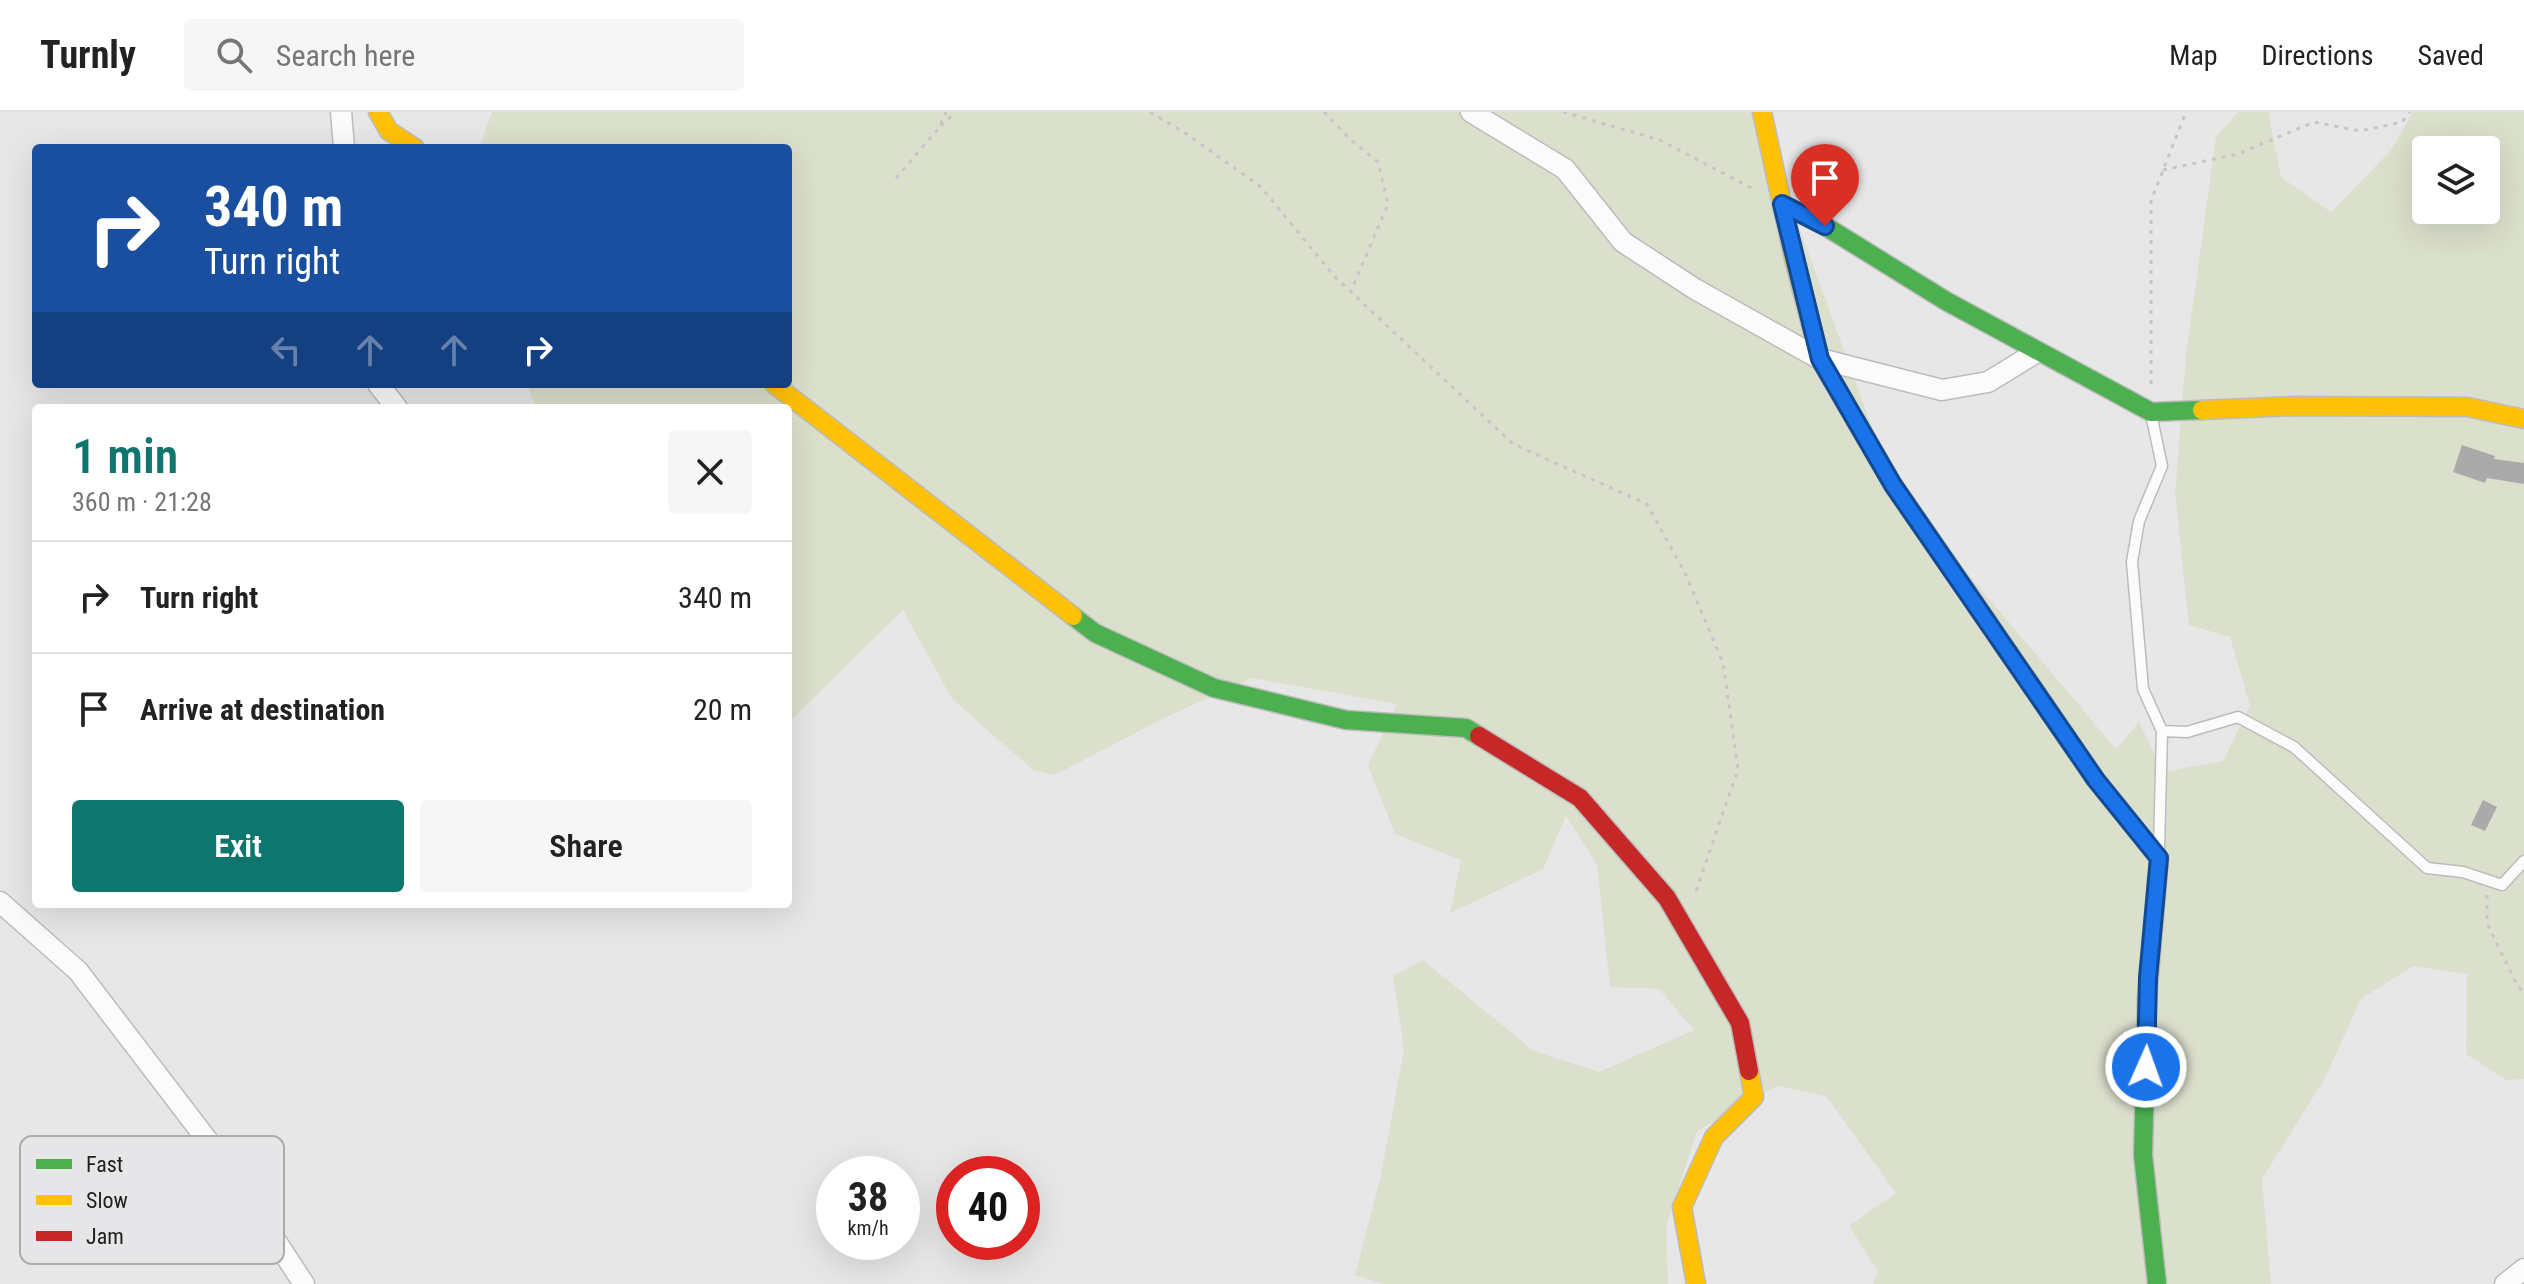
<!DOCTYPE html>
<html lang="en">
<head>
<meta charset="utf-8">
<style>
  body { margin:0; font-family:"Roboto Condensed",sans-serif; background:#f6f6f6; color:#222; height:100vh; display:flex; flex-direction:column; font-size:30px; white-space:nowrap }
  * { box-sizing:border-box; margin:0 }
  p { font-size:26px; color:#767676 }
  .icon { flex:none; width:44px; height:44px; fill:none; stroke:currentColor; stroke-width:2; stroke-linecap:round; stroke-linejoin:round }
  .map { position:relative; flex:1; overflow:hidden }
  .drawer { position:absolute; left:32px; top:292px; width:760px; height:504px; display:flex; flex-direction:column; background:#fff; border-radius:8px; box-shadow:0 8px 32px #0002 }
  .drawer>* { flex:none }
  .banner { position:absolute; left:32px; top:32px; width:760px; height:244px; border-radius:8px; box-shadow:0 8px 32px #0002; background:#1a4fa0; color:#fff; overflow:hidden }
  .controls { position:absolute; left:2412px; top:24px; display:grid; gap:16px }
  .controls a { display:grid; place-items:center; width:88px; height:88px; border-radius:8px; background:#fff; box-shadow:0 8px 32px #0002; font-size:40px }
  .speed { position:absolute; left:816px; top:1044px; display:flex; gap:16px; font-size:40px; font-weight:700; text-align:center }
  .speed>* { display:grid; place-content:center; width:104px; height:104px; border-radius:50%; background:#fff; box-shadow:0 8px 32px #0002; line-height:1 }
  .speed small { font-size:20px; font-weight:400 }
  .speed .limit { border:12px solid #d22; background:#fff; color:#111 }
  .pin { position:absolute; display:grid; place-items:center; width:68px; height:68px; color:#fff; margin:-82px -34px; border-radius:50% 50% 50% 0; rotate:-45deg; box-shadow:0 0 8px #0007 }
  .pin .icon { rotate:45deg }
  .me { position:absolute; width:88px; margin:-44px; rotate:2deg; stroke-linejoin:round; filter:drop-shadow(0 0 6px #0008) }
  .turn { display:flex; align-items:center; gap:28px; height:168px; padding:0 40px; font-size:36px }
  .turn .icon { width:104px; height:104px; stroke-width:2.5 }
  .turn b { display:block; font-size:56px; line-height:68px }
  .lanes { display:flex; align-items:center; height:76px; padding:0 40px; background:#0003; justify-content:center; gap:40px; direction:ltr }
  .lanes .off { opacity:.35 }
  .round { display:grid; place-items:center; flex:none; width:84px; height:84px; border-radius:8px; background:#f6f6f6 }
  .headline { display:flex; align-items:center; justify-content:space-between; height:136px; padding:0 40px }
  h1 { font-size:48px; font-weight:600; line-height:60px; color:#0f766e }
  .action { display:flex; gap:16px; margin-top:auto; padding:16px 40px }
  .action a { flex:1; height:92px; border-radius:8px; background:#0f766e; color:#fff; font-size:32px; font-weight:600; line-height:92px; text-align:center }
  .action a+a { background:#f6f6f6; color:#222 }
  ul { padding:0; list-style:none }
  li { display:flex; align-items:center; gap:24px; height:112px; padding:0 40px; border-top:2px solid #e0e0e0 }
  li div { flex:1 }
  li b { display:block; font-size:30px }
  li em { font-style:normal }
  header { display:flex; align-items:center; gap:48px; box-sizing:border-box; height:112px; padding:0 40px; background:#fff; border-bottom:2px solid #e0e0e0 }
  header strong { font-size:38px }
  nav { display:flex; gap:44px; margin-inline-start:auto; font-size:28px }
  .search { width:560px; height:72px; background:#f6f6f6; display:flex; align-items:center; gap:20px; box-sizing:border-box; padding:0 28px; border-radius:8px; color:#767676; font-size:30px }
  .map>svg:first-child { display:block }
  .green { fill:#dbe0cc; fill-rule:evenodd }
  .building { fill:#aaa }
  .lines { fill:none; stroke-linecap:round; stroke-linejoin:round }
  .lane-casing { stroke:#bcbcbc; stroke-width:13 }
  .street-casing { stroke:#bcbcbc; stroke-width:23 }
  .fast-casing { stroke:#bcbcbc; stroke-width:21 }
  .slow-casing { stroke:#bcbcbc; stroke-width:21 }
  .jam-casing { stroke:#bcbcbc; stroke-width:21 }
  .path { stroke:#c6c6c6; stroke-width:3; stroke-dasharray:4 6; stroke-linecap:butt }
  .lane { stroke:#fbfbfb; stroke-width:10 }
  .street { stroke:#fbfbfb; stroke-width:20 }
  .fast { stroke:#4caf50; stroke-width:18 }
  .slow { stroke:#ffc107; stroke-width:18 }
  .jam { stroke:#c62828; stroke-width:18 }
  .route-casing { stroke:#114b97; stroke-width:20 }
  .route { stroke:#1a73e8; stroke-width:14 }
  .key { fill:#e6e6e8; stroke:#ababac; stroke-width:2 }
  .key-label { font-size:22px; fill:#202020 }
</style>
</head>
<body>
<header>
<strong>Turnly</strong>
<div class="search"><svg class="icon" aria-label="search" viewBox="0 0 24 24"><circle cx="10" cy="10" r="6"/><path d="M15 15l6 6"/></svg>Search here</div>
<nav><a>Map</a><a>Directions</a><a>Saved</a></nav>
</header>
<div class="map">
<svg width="2524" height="1172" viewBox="0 0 2524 1172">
  <rect width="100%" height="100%" fill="#e7e7e7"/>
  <!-- green -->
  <path class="green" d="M492 0H1757L1893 373 2116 637 2139 610 2163 660 2223 649 2250 594 2230 525 2189 513 2175 381 2186 243 2216 25 2238 0H2268L2281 65 2331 100 2391 38 2413 0H2524V967L2506 968 2466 942 2467 862 2413 854 2361 887 2325 966 2262 1067 2271 1172H1873L1878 1159 1849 1114 1896 1081 1826 984 1777 974 1697 1019 1666 1115 1668 1172H1383L1355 1163 1381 1063 1404 937 1393 864 1423 848 1534 939 1599 960 1694 918 1659 877 1610 875 1597 753 1566 704 1543 757 1450 801 1461 748 1395 722 1368 653 1397 592 1252 566 1164 606 1055 663 1033 658 952 587 903 498 788 611V296H536L527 272H788V36H479ZM2426 38H2486V98H2426Z"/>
  <!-- building -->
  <path class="building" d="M2462 333 2495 344 2494 347 2524 351V372L2487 366 2485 371 2453 360Z
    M2483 688 2497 695 2485 719 2471 713Z"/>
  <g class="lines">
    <!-- lane casing -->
    <g class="lane-casing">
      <path id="lane" d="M2151 302 2162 354 2139 409 2132 450 2143 577 2162 619 2187 620 2238 605 2294 635 2427 756 2463 760 2502 773 2524 749
        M2159 736 2162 619"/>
    </g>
    <!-- street casing -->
    <g class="street-casing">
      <path id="street" d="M341 0 344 36
        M1471 0 1565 57 1623 130 1695 177 1820 247 1942 278 1988 270 2037 240
        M378 272 397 296
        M0 790 78 859 224 1050 304 1172
        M2505 1172 2524 1157"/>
    </g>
    <!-- fast casing -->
    <g class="fast-casing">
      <path id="fast" d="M1782 92 1825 114 1946 189 2151 300 2202 298
        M1073 504 1095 521 1214 576 1346 608 1466 616 1479 624
        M2147 886 2143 1043 2157 1172"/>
    </g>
    <!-- slow casing -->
    <g class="slow-casing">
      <path id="slow" d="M378 0 389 19 415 36
        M1762 0 1794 147 1820 247 1893 373 1965 477
        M774 272 1073 504
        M2202 298 2296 294 2467 295 2524 307
        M1696 1172 1682 1095 1714 1025 1754 985 1749 959"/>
    </g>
    <!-- jam casing -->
    <g class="jam-casing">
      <path id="jam" d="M1965 477 2096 668 2159 746 2147 886
        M1479 624 1580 686 1667 786 1740 911 1749 959"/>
    </g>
    <!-- path -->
    <path class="path" d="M1150 0 1185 21 1261 75 1335 165 1513 332 1647 392 1686 463 1723 551 1738 657 1694 785
      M1324 0 1351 28 1378 50 1388 92 1351 179
      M1563 0 1660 28 1755 78
      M941 14 955 0
      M2163 58 2238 42 2314 10 2360 19 2402 10 2410 0
      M896 66 939 16 946 0
      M2151 272V89L2186 0
      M2487 783V811L2518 875 2524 880"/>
    <!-- lane -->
    <use href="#lane" class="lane"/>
    <!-- street -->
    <use href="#street" class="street"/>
    <!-- fast -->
    <use href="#fast" class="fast"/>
    <!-- slow -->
    <use href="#slow" class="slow"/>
    <!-- jam -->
    <use href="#jam" class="jam"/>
  </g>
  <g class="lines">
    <!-- route casing -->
    <g class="route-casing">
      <path id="route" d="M1825 114 1782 92 1820 247 1893 373 2096 668 2159 746 2148 866 2146 955"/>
    </g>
    <!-- route -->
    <use href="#route" class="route"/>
  </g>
  <!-- legend -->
  <rect x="20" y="1024" width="264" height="128" rx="12" class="key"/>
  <rect x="36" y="1047" width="36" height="10" fill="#4caf50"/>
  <rect x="36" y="1083" width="36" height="10" fill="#ffc107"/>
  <rect x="36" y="1119" width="36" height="10" fill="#c62828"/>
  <g class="key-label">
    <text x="86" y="1060">Fast</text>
    <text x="86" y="1096">Slow</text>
    <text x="86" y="1132">Jam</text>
  </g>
</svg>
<div class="controls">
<a><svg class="icon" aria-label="layers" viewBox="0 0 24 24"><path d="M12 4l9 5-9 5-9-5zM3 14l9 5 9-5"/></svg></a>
</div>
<div class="speed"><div>38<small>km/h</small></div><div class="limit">40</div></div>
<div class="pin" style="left:1825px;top:114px;background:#d93025"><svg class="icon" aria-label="arrive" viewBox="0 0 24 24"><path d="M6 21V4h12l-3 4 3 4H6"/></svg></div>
<svg class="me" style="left:2146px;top:955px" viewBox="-20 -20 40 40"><circle r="17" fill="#1a73e8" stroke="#fff" stroke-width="3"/><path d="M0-11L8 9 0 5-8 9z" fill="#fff"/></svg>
<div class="banner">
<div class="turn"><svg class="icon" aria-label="right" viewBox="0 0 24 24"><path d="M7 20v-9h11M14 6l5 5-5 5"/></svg><div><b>340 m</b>Turn right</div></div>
<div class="lanes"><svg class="icon off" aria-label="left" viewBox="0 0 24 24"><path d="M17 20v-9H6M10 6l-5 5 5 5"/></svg><svg class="icon off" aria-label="ahead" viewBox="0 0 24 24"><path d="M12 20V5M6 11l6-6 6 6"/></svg><svg class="icon off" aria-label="ahead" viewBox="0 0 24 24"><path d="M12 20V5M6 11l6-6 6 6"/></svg><svg class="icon" aria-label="right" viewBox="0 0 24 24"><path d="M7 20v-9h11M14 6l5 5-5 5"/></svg></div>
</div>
<section class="drawer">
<div class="headline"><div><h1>1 min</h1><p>360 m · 21:28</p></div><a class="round"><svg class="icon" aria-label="close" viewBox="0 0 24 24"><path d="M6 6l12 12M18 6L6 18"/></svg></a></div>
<ul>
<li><svg class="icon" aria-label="right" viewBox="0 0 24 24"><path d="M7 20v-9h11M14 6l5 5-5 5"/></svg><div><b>Turn right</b></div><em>340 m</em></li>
<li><svg class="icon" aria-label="arrive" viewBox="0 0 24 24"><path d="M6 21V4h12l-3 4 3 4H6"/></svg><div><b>Arrive at destination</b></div><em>20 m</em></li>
</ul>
<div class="action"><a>Exit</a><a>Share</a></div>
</section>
</div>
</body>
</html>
